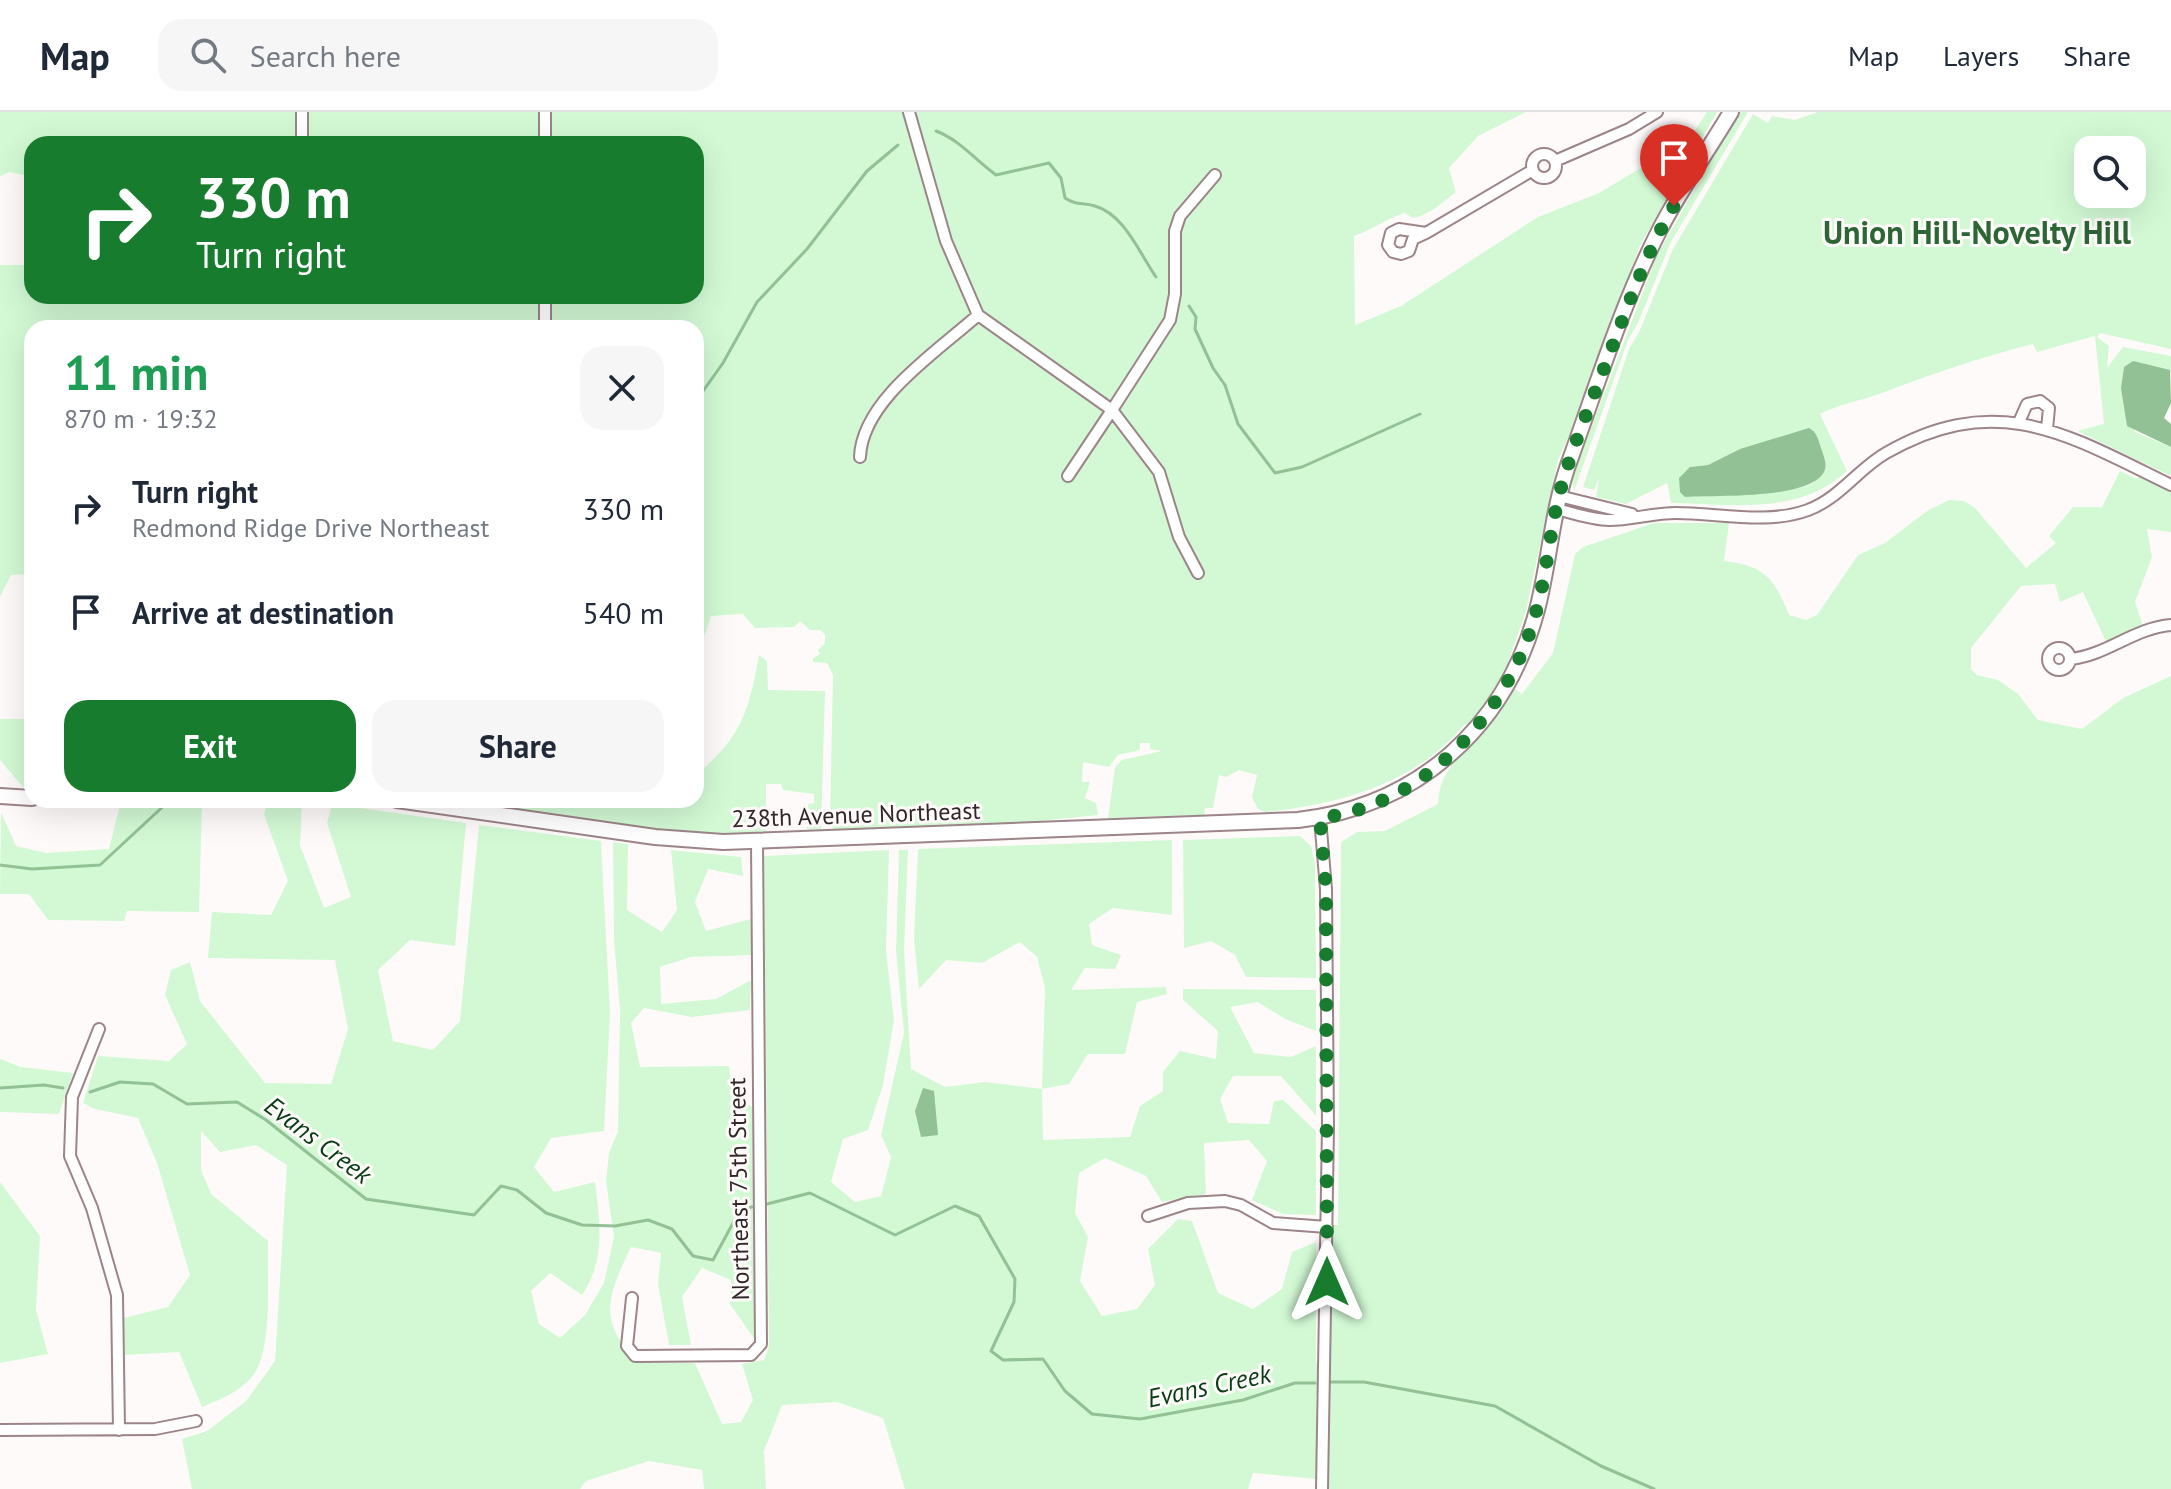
<!DOCTYPE html>
<html lang="en">
<head>
<meta charset="utf-8">
<style>
  body { margin:0; font-family:"PT Sans",sans-serif; background:#f6f6f7; color:#1f2937; height:100vh; display:flex; flex-direction:column; font-size:30px; white-space:nowrap }
  * { box-sizing:border-box; margin:0 }
  p { font-size:26px; color:#747a83 }
  .icon { flex:none; width:44px; height:44px; fill:none; stroke:currentColor; stroke-width:2; stroke-linecap:round; stroke-linejoin:round }
  .map { position:relative; flex:1; overflow:hidden }
  .panel { position:absolute; left:24px; top:208px; width:680px; height:488px; display:flex; flex-direction:column; background:#fff; border-radius:24px; box-shadow:0 8px 32px #0002 }
  .panel>* { flex:none }
  .guide { position:absolute; left:24px; top:24px; width:680px; height:168px; border-radius:24px; box-shadow:0 8px 32px #0002; background:#187c2f; color:#fff; overflow:hidden }
  .fabs { position:absolute; left:2074px; top:24px; display:grid; gap:16px }
  .fabs a { display:grid; place-items:center; width:72px; height:72px; border-radius:16px; background:#fff; box-shadow:0 8px 32px #0002; font-size:40px }
  .pin { position:absolute; display:grid; place-items:center; width:68px; height:68px; color:#fff; margin:-82px -34px; border-radius:50% 50% 50% 0; rotate:-45deg; box-shadow:0 0 8px #0007 }
  .pin .icon { rotate:45deg }
  .me { position:absolute; width:88px; margin:-44px; rotate:0deg; stroke-linejoin:round; filter:drop-shadow(0 0 6px #0008) }
  .turn { display:flex; align-items:center; gap:28px; height:168px; padding:0 40px; font-size:36px }
  .turn .icon { width:104px; height:104px; stroke-width:2.5 }
  .turn b { display:block; font-size:56px; line-height:68px }
  .round { display:grid; place-items:center; flex:none; width:84px; height:84px; border-radius:24px; background:#f6f6f7 }
  .headline { display:flex; align-items:center; justify-content:space-between; height:136px; padding:0 40px }
  h1 { font-size:48px; font-weight:700; line-height:60px; color:#1e9e55 }
  .action { display:flex; gap:16px; margin-top:auto; padding:16px 40px }
  .action a { flex:1; height:92px; border-radius:24px; background:#187c2f; color:#fff; font-size:32px; font-weight:700; line-height:92px; text-align:center }
  .action a+a { background:#f6f6f7; color:#1f2937 }
  ul { padding:0; list-style:none }
  li { display:flex; align-items:center; gap:24px; height:104px; padding:0 40px }
  li div { flex:1 }
  li b { display:block; font-size:30px }
  li em { font-style:normal }
  header { display:flex; align-items:center; gap:48px; box-sizing:border-box; height:112px; padding:0 40px; background:#fff; border-bottom:2px solid #e0e1e3 }
  header strong { font-size:38px }
  nav { display:flex; gap:44px; margin-inline-start:auto; font-size:28px }
  .search { width:560px; height:72px; background:#f6f6f7; display:flex; align-items:center; gap:20px; box-sizing:border-box; padding:0 28px; border-radius:24px; color:#747a83; font-size:30px }
  .map>svg:first-child { display:block }
  .green { fill:#d2f9d4; fill-rule:evenodd }
  .water { fill:#91c194 }
  .lines { fill:none; stroke-linecap:round; stroke-linejoin:round }
  .stream { stroke:#91c194; stroke-width:3 }
  .street-casing { stroke:#9c8488; stroke-width:14 }
  .secondary-casing { stroke:#9c8488; stroke-width:18 }
  .street { stroke:#fff; stroke-width:10 }
  .secondary { stroke:#fff; stroke-width:14 }
  .route { stroke:#187c2f; stroke-width:14; stroke-dasharray:0 25.2 }
  .labels { text-anchor:middle; stroke-width:6; stroke-linejoin:round; paint-order:stroke }
  .street-label { font-size:24px; fill:#302627; stroke:#fffafa }
  .water-label { font-size:26px; font-style:italic; fill:#073d13; stroke:#fffafa }
  .district-label { font-size:32px; font-weight:bold; fill:#2c6634; stroke:#fffafa }
</style>
</head>
<body>
<header>
<strong>Map</strong>
<div class="search"><svg class="icon" aria-label="search" viewBox="0 0 24 24"><circle cx="10" cy="10" r="6"/><path d="M15 15l6 6"/></svg>Search here</div>
<nav><a>Map</a><a>Layers</a><a>Share</a></nav>
</header>
<div class="map">
<svg width="2171" height="1377" viewBox="0 0 2171 1377">
  <rect width="100%" height="100%" fill="#fffafa"/>
  <!-- green -->
  <path class="green" d="M0 0H1526L1478 24 1449 56 1456 80C1443 90 1430 103 1413 106L1405 101C1387 106 1372 118 1354 124L1355 213 1401 194 1538 105 1599 81 1644 54 1674 50 1707 0H1717L1639 135 1591 275 1558 348 1526 499 1502 567 1522 582 1553 541 1575 442 1583 435 1654 411H1729L1724 449C1764 453 1775 467 1789 503L1806 508 1817 503 1858 443 1885 431 1927 399 1949 388 1964 389 1975 396 2026 456 2056 431 2049 424 2073 395H2102L2120 359 2137 367 2142 359 2171 373V420L2147 417 2152 445 2135 490 2144 517 2108 534 2083 480 2060 490 2055 472 2021 474 1971 536V557L1977 563 1998 568 2018 582 2038 608 2082 617 2123 586 2171 564V1377H1322V1281L1316 1282V1367L1253 1361 1248 1377H905L883 1306 837 1290 782 1293 764 1339 766 1377H704L702 1358 649 1349 586 1369 580 1377H192L182 1327 207 1319 246 1289 275 1249 287 1053 256 1033 220 1040 201 1019V1058L211 1082 268 1129C267 1163 274 1241 251 1266 237 1281 221 1287 202 1295L179 1240 125 1243 124 1206 168 1195 190 1163 157 1051 138 1006 95 997 83 991 98 944 169 949 187 932 165 883 171 858 190 850 200 889 265 971 331 972 348 917 335 848 208 846 212 800 271 803 288 769 264 702 269 688H302L300 733 324 796 351 785 327 711 332 692 466 711 455 834 410 828 378 858 393 929 433 938 460 909 479 713 601 729 610 902 604 1019 551 1026 534 1055 554 1080 595 1070C600 1111 606 1147 582 1183L550 1161 531 1179 539 1212 560 1226 585 1203 604 1171 614 1125 606 1069 609 1041 618 1019 620 898 614 828 613 730 628 732 627 798 662 820 677 798 671 738 741 745 743 764 708 757 695 790 706 819 751 807V843L691 845 660 855 661 892 716 887 751 868 750 898 692 905 644 896 631 911 640 955 729 954 733 982 752 995 755 1228 730 1192 731 1168 702 1156 682 1185 691 1233H669L658 1172 661 1141 631 1135C607 1186 598 1205 636 1251H695L722 1312 741 1310 753 1288 742 1252 764 1248 769 1234 764 744 889 738 886 839 894 908 883 973 868 1018 843 1027 831 1070 855 1090 881 1084 891 1045 881 1023 904 921 896 839 899 738H908L904 838 911 957 945 975 986 970 1042 977 1045 876 1037 845 1020 830 982 851 946 848 919 877 914 827 918 737 1172 728V803L1113 796 1089 812 1092 833 1121 843 1115 857 1085 856 1071 878 1166 875 1167 882 1137 890 1125 942H1088L1069 972 1042 977 1043 1028 1130 1025 1140 994 1163 979V960L1180 939 1216 947 1218 919 1183 888V877L1316 878V919L1285 907 1258 890 1230 895 1254 941 1291 945 1316 934V1004L1281 964H1233L1220 987 1228 1011 1269 1012 1274 989 1283 988 1316 1019V1103L1283 1102 1252 1088 1267 1049 1249 1028 1204 1031 1206 1082 1162 1090 1146 1064 1105 1046 1079 1061 1075 1101 1088 1125 1080 1169 1102 1204 1137 1197 1155 1173 1148 1137 1178 1107 1192 1109 1218 1181 1253 1197 1282 1177 1292 1140 1316 1130V1251H1322L1323 1113H1338L1341 730 1357 720 1385 719 1438 692C1439 661 1457 647 1477 626L1465 612C1415 672 1340 692 1266 700L1258 697 1252 685 1257 663 1239 658 1226 665 1219 663 1213 696H1205L1204 703 1108 706 1115 655 1122 648 1162 639 1150 637V631H1140V638L1118 643 1109 655 1083 650 1082 670H1090L1085 686 1096 691 1098 703 897 724 836 726 830 706 833 563 827 551 813 550V546L820 542 818 538 825 531V523L821 518H810L800 509 794 515 755 516 743 502 711 504 696 549V216H32V462L11 463 0 485V153H32V184H696V32H32V65L10 60 0 64Z
    M1739 0H1748L1671 130 1638 211 1628 228 1574 379 1572 366 1657 143Z
    M1818 0H2171V237L2100 221 2097 225 2109 234 2107 256 2123 235 2171 244V261L2170 258 2124 255 2121 276 2135 320 2171 335V364L2077 319 2104 312 2095 224 2037 240 2033 232C1981 245 1929 263 1879 282 1859 289 1840 292 1820 302L1847 359C1798 404 1733 392 1671 391L1667 371 1626 392 1596 385 1599 366 1594 378 1583 375 1629 237 1640 218 1673 137 1753 2 1768 11 1772 4 1795 8ZM2088 38H2132V82H2088ZM1740 337 1826 353C1810 402 1722 364 1690 355L1708 353Z
    M759 543 767 549 768 578 825 579 821 720 807 717 808 692 814 691V682L783 678 781 672H766V729L723 730 397 688H696V663C741 626 749 599 759 543Z
    M0 607H32V674L23 675 0 648Z
    M126 688H202L199 800 127 799 124 809 48 808 29 782H0L1 700 16 734 46 741 109 737 119 697Z
    M1300 724 1311 734 1315 751 1316 866 1246 865 1235 843 1211 829 1184 836 1183 728Z
    M0 947 21 955 73 961 59 1002 0 1000Z
    M0 1070 40 1124 36 1198 48 1242 0 1251Z"/>
  <!-- water -->
  <path class="water" d="M2133 249 2170 258 2171 291 2164 306 2171 312V335L2127 314 2121 276 2124 255Z
    M1809 316C1817 320 1818 327 1821 336 1823 343 1828 352 1824 360 1809 388 1714 383 1685 385L1680 380 1679 366 1690 355 1708 353 1740 337Z
    M923 976 934 979 938 1023 921 1025 915 999Z"/>
  <g class="lines">
    <!-- stream -->
    <path class="stream" d="M936 19C960 28 975 48 996 63L1049 51 1061 66 1065 86C1077 94 1082 90 1095 94 1124 102 1140 142 1156 165
      M1189 194 1196 205 1195 217 1213 256 1225 273 1238 312 1275 361 1302 355 1420 302
      M696 289 723 251 757 190 807 137 867 59 898 33
      M0 753 32 757 100 753 170 688
      M0 976 44 973 63 976
      M90 980 120 970 153 972 187 992 237 990 266 1008 366 1087 474 1103 501 1074 517 1078 546 1101 582 1113 615 1114 648 1108 672 1117 693 1144 713 1148 740 1098 752 1095
      M767 1092 810 1081 895 1123 955 1094 979 1104 1015 1167 1014 1190 991 1239 1003 1248 1043 1247 1065 1279 1092 1302 1140 1307 1243 1288 1295 1271H1315
      M1330 1270H1364L1495 1294 1601 1354 1654 1377"/>
    <!-- street casing -->
    <g class="street-casing">
      <path id="street" d="M545 0V32
        M909 0 946 129 978 203 1112 298 1068 364
        M302 32V0
        M1532 54a12 12 0 1 1 24 0a12 12 0 1 1-24 0Z
        M1555 49 1629 17 1657 0
        M1399 117 1426 121 1413 127 1409 139 1401 142 1393 140 1388 133 1391 121Z
        M1426 121 1533 58
        M545 184V216
        M2019 310 2027 292 2040 289 2049 296 2047 317
        M860 345C862 288 938 239 978 203
        M1559 384 1632 402
        M1556 397C1573 401 1592 408 1609 408 1631 408 1653 401 1676 401 1718 401 1768 413 1808 398 1840 386 1858 357 1886 341 1998 277 2068 323 2171 373
        M1198 461 1179 425 1159 360 1112 298 1170 208 1175 182V119L1180 104 1215 63
        M2048 547a11 11 0 1 1 22 0a11 11 0 1 1-22 0Z
        M2071 547C2107 543 2134 516 2171 513
        M1320 706 1326 777 1328 1015 1322 1377
        M99 917 72 985 70 1044 92 1096 117 1183 119 1318
        M1148 1104 1188 1091 1225 1089 1241 1093 1273 1111 1327 1115
        M632 1186 627 1234 635 1244 751 1243 761 1232 757 729
        M0 1318 155 1317 196 1309"/>
    </g>
    <!-- secondary casing -->
    <g class="secondary-casing">
      <path id="secondary" d="M0 684 32 686
        M397 688 655 725 723 730 1298 708C1418 694 1506 615 1537 498 1550 448 1552 395 1571 345 1598 270 1623 190 1659 119 1680 78 1707 40 1731 0"/>
    </g>
    <!-- street -->
    <use href="#street" class="street"/>
    <!-- secondary -->
    <use href="#secondary" class="secondary"/>
  </g>
  <g class="lines">
    <!-- route -->
    <path class="route" d="M1327 1170 1326 777 1320 706C1425 694 1510 599 1536 500 1548 457 1550 412 1563 369 1576 325 1595 282 1611 238 1630 189 1647 139 1674 94"/>
  </g>
  <g class="labels">
    <!-- street labels -->
    <g class="street-label">
      <text transform="translate(856 703) rotate(-2)" y="8">238th Avenue Northeast</text>
      <text transform="translate(739 1077) rotate(-91)" y="8">Northeast 75th Street</text>
    </g>
    <!-- water labels -->
    <g class="water-label">
      <text transform="translate(318 1028) rotate(37)" y="9">Evans Creek</text>
      <text transform="translate(1209 1274) rotate(-12)" y="9">Evans Creek</text>
    </g>
    <!-- district labels -->
    <g class="district-label">
      <text x="1977" y="132">Union Hill-Novelty Hill</text>
    </g>
  </g>
</svg>
<div class="fabs">
<a><svg class="icon" aria-label="search" viewBox="0 0 24 24"><circle cx="10" cy="10" r="6"/><path d="M15 15l6 6"/></svg></a>
</div>
<div class="pin" style="left:1674px;top:94px;background:#d93025"><svg class="icon" aria-label="arrive" viewBox="0 0 24 24"><path d="M6 21V4h12l-3 4 3 4H6"/></svg></div>
<svg class="me" style="left:1327px;top:1170px" viewBox="-20 -20 40 40"><path d="M0-17L14 15 0 8-14 15z" fill="#187c2f" stroke="#fff" stroke-width="4"/></svg>
<div class="guide">
<div class="turn"><svg class="icon" aria-label="right" viewBox="0 0 24 24"><path d="M7 20v-9h11M14 6l5 5-5 5"/></svg><div><b>330 m</b>Turn right</div></div>
</div>
<section class="panel">
<div class="headline"><div><h1>11 min</h1><p>870 m · 19:32</p></div><a class="round"><svg class="icon" aria-label="close" viewBox="0 0 24 24"><path d="M6 6l12 12M18 6L6 18"/></svg></a></div>
<ul>
<li><svg class="icon" aria-label="right" viewBox="0 0 24 24"><path d="M7 20v-9h11M14 6l5 5-5 5"/></svg><div><b>Turn right</b><p>Redmond Ridge Drive Northeast</p></div><em>330 m</em></li>
<li><svg class="icon" aria-label="arrive" viewBox="0 0 24 24"><path d="M6 21V4h12l-3 4 3 4H6"/></svg><div><b>Arrive at destination</b></div><em>540 m</em></li>
</ul>
<div class="action"><a>Exit</a><a>Share</a></div>
</section>
</div>
</body>
</html>
